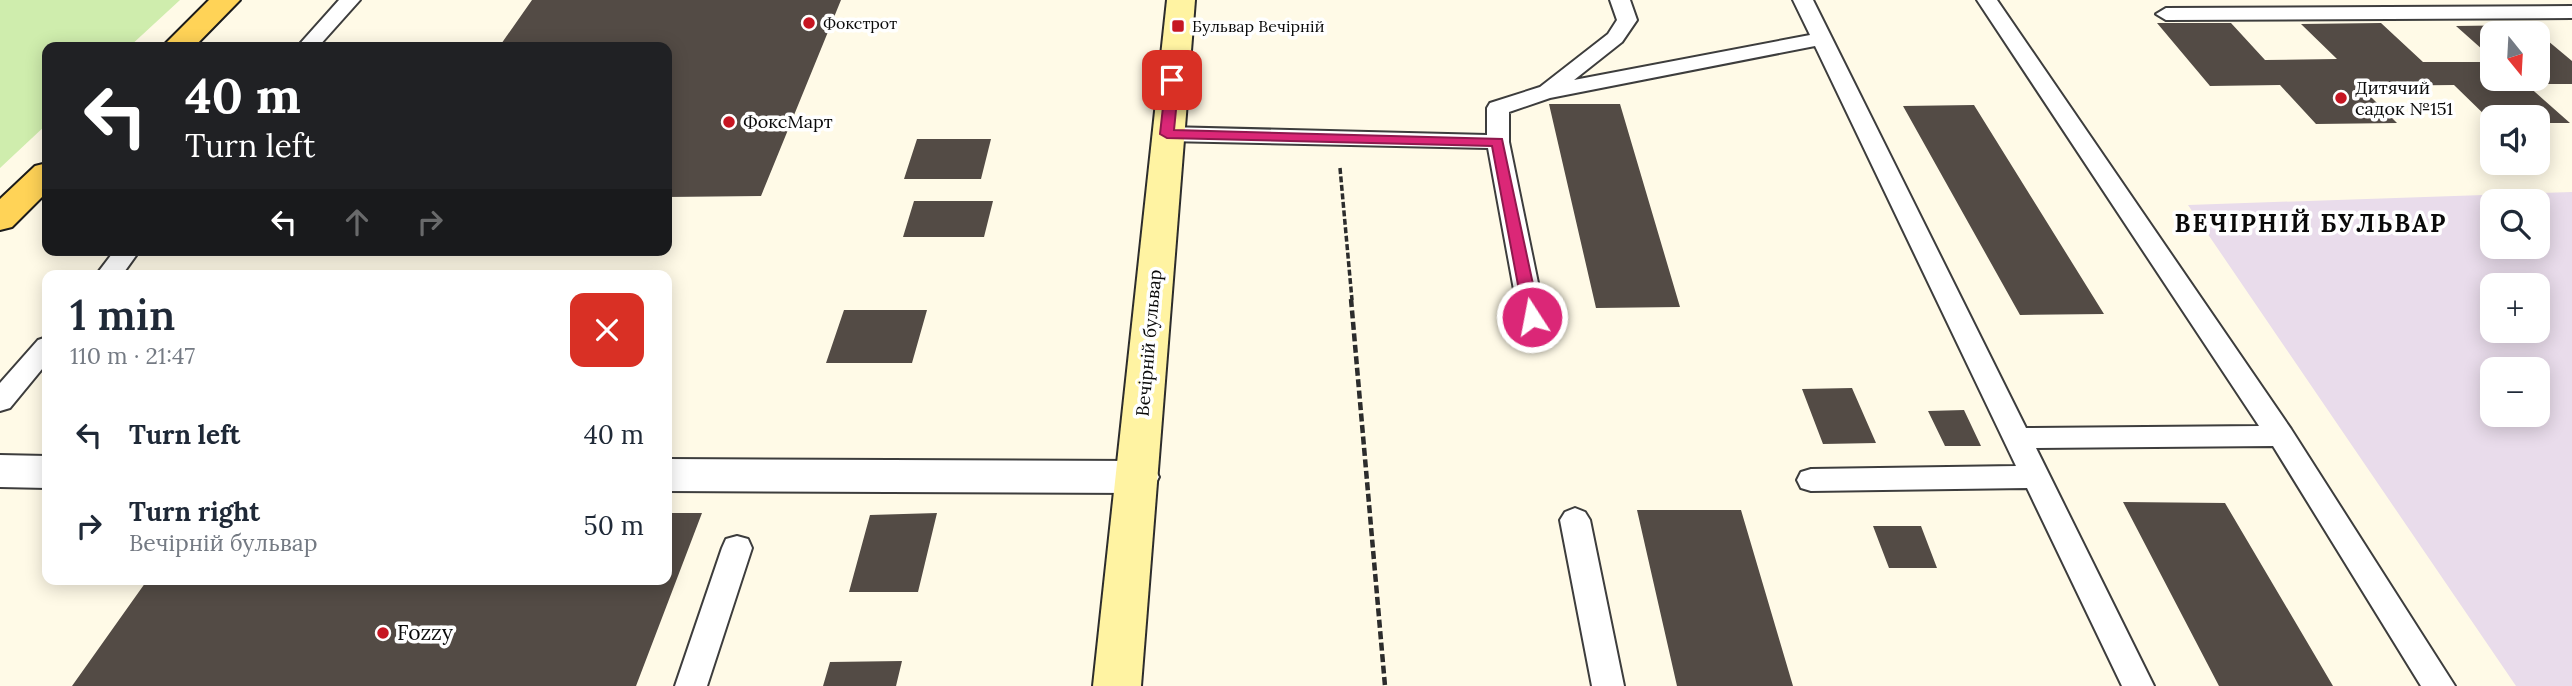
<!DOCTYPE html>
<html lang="en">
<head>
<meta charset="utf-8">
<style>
  body { margin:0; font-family:Lora,serif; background:#f6f6f7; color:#1f2937; height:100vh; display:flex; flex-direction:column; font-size:26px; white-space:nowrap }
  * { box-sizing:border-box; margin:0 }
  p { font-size:23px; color:#747a83 }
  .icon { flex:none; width:38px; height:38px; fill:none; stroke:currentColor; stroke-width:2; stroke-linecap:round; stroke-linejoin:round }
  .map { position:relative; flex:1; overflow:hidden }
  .details { position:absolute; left:42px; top:270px; width:630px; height:315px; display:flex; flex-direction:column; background:#fff; border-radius:14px; box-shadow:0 4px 18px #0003 }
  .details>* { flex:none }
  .banner { position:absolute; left:42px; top:42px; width:630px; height:214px; border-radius:14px; box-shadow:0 4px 18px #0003; background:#202124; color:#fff; overflow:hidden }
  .needle { width:46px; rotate:162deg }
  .tools { position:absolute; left:2480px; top:21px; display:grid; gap:14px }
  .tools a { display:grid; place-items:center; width:70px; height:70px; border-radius:14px; background:#fff; box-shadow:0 4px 18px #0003; font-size:35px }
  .pin { position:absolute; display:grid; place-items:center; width:60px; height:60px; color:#fff; margin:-30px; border-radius:14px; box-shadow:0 4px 10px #0006 }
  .me { position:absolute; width:77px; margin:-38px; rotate:349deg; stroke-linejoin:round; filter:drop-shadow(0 0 5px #0008) }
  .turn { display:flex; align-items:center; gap:24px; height:147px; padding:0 28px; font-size:32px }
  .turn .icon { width:91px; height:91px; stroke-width:2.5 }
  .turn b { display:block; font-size:49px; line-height:60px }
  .lanes { display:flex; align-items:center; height:66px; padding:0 28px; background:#0003; justify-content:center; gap:35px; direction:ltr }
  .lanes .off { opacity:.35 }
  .round { display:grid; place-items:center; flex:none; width:74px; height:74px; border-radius:14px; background:#f6f6f7 }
  .summary { display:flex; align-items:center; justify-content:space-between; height:119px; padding:0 28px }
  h1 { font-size:42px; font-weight:600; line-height:52px }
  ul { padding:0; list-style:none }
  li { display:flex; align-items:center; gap:21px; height:91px; padding:0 28px }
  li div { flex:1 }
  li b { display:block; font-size:26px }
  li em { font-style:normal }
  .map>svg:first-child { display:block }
  .industrial { fill:#e9dceb; fill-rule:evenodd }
  .green { fill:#cfedad }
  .building { fill:#534b45 }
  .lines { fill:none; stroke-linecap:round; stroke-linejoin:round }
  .lane-casing { stroke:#3d3d3d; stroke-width:4 }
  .street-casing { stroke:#3d3d3d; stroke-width:4 }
  .secondary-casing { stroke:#2c2c2c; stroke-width:4 }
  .primary-casing { stroke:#1b1b1b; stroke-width:4 }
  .path-far1 { stroke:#2c2c2c; stroke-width:3.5; stroke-dasharray:6 2.5; stroke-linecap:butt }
  .path { stroke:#2c2c2c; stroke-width:4.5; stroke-dasharray:8 3.5; stroke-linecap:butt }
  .lane { fill:#fff; fill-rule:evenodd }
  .street { fill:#fff; fill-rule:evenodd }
  .secondary { fill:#fff3a2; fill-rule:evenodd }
  .primary { fill:#ffd357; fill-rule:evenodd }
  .route { fill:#db2777; stroke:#8e194d; stroke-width:2 }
  .poi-dot { fill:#c61622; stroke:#fff; stroke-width:2.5 }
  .labels { text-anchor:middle; stroke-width:7; stroke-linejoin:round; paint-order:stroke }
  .far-poi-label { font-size:16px; fill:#0a0a0a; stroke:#fff; text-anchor:start }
  .poi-label { font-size:18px; fill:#0a0a0a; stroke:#fff; text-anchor:start }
  .street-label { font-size:18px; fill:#0a0a0a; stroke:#fff }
  .near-poi-label { font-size:21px; fill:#0a0a0a; stroke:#fff; text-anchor:start }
  .district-label { font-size:24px; font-weight:bold; letter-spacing:2px; fill:#0a0a0a; stroke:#fff }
</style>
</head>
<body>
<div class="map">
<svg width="2572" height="686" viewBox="0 0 2572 686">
  <rect width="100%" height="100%" fill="#fffae7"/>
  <!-- industrial -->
  <path class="industrial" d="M2572 192V686H2516L2188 205ZM2492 201H2538V247H2492ZM2492 285H2538V331H2492ZM2492 369H2538V415H2492Z"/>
  <!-- green -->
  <path class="green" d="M0 0H180L129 47H47V124L0 168Z"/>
  <!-- building -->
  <path class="building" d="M532 0H841L761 196 667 197V47H499Z
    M2157 23H2231L2265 60 2337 59 2301 24 2381 23 2423 62H2492V79H2538V33H2492V58L2456 26 2529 25 2572 61V84H2526L2570 123H2538V117H2492V122L2454 85 2360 86 2397 123 2316 124 2280 85 2210 86Z
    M1549 104H1620L1680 307 1596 308Z
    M1974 105 2104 314 2020 315 1903 106Z
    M917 139H991L981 179H904Z
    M914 201H993L984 237H903Z
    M844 310H927L912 363H826Z
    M1852 388 1876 443 1823 444 1802 389Z
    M1964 410 1981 446H1945L1928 411Z
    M2123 502 2225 503 2333 686H2219Z
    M1637 510H1741L1793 686H1677Z
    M667 513H702L636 686H72L148 579H667Z
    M937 513 918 592H849L870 515Z
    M1873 526H1921L1937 568H1889Z
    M902 661 896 686H823L830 662Z"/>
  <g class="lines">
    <!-- lane casing -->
    <g class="lane-casing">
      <path id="lane" d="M339 0H360L318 47H297Z
        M1610 0H1630L1637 20 1622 42 1574 80 1810 35 1793 0H1813L2026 428 2259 426 1977 0H1997L2291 429 2455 686H2421L2273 446 2036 448 2154 686H2122L2027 488 1811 491 1801 488 1797 480 1801 472 1811 469 2016 466 1815 46 1550 98 1509 112V142L1545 317 1541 323 1532 326 1523 323 1519 317 1488 148 1167 141 1156 134 1167 127 1487 135V108L1490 103 1540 87 1608 34 1617 20Z
        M2572 6V18L2166 20 2156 14 2166 8Z
        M115 250H140L122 275H96Z
        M47 337V363L10 408 0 411V383L38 340Z
        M1575 508 1585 512 1590 520 1624 686H1592L1560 520 1565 512Z
        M737 536 748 539 752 548 707 686H675L722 548 726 539Z"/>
    </g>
    <!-- street casing -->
    <g class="street-casing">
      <path id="street" d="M0 455 47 456V488L0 487Z
        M667 459 1138 461 1153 466 1159 477 1153 488 1138 493 667 491Z"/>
    </g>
    <!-- secondary casing -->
    <g class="secondary-casing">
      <path id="secondary" d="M1167 0H1195L1141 686H1093Z"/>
    </g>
    <!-- primary casing -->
    <g class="primary-casing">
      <path id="primary" d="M209 0H240L194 47H162Z
        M47 163V192L12 227 0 230V199L35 166Z"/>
    </g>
    <!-- path-far1 -->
    <path class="path-far1" d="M1340 168 1352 300"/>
    <!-- path -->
    <path class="path" d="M1351 299 1385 686"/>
    <!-- lane -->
    <use href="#lane" class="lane"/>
    <!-- street -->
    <use href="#street" class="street"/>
    <!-- secondary -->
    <use href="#secondary" class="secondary"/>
    <!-- primary -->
    <use href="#primary" class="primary"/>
  </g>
  <!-- route -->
  <path class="route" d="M1172 76 1179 80 1174 130 1502 139 1540 317 1538 321H1527L1524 317 1492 146 1167 138 1160 134 1166 80Z"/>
  <!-- markers -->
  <g class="poi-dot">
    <circle cx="809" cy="23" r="7"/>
    <rect x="1171" y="19" width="14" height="14" rx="3.5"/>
    <circle cx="2341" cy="98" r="7"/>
    <circle cx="729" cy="122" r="7"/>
    <circle cx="383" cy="633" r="7"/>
  </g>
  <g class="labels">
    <!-- far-poi labels -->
    <g class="far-poi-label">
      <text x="823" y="29">Фокстрот</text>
      <text x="1192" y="32">Бульвар Вечірній</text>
    </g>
    <!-- poi labels -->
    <g class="poi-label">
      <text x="2355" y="94">Дитячий<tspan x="2355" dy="21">садок №151</tspan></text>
      <text x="743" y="128">ФоксМарт</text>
    </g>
    <!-- street labels -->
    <g class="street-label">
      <text transform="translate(1149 343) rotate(-85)" y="6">Вечірній бульвар</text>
    </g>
    <!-- near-poi labels -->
    <g class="near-poi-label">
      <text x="397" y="640">Fozzy</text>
    </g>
    <!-- district labels -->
    <g class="district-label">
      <text x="2311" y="232">ВЕЧІРНІЙ БУЛЬВАР</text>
    </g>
  </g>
</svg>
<div class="tools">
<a><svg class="needle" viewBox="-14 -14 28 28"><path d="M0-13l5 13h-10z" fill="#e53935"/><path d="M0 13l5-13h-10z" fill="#747a83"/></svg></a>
<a><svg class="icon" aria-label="sound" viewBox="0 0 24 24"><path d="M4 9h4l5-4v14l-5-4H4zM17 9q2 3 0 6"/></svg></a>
<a><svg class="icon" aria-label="search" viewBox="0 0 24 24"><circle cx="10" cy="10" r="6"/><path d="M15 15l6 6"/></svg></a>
<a>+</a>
<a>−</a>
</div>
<div class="pin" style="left:1172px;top:80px;background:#d93025"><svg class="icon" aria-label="arrive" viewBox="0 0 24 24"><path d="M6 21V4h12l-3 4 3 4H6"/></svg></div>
<svg class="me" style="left:1532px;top:317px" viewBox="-20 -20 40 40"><circle r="17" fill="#db2777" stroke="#fff" stroke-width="3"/><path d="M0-11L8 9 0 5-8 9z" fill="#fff"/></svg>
<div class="banner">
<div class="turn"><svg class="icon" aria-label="left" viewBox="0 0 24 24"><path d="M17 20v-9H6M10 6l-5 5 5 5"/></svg><div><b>40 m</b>Turn left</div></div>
<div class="lanes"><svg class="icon" aria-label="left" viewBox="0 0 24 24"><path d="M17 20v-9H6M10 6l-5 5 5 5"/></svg><svg class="icon off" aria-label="ahead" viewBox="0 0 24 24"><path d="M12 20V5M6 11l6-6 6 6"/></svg><svg class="icon off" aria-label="right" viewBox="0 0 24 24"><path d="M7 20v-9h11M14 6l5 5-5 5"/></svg></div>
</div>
<section class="details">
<div class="summary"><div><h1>1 min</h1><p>110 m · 21:47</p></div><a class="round" style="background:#d93025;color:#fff"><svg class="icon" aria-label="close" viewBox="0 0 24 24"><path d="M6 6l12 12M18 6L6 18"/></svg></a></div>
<ul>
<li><svg class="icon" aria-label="left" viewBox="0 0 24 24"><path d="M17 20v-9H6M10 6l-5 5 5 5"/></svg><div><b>Turn left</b></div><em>40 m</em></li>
<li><svg class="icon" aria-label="right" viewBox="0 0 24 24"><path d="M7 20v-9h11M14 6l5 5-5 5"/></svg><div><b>Turn right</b><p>Вечірній бульвар</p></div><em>50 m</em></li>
</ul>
</section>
</div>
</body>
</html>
